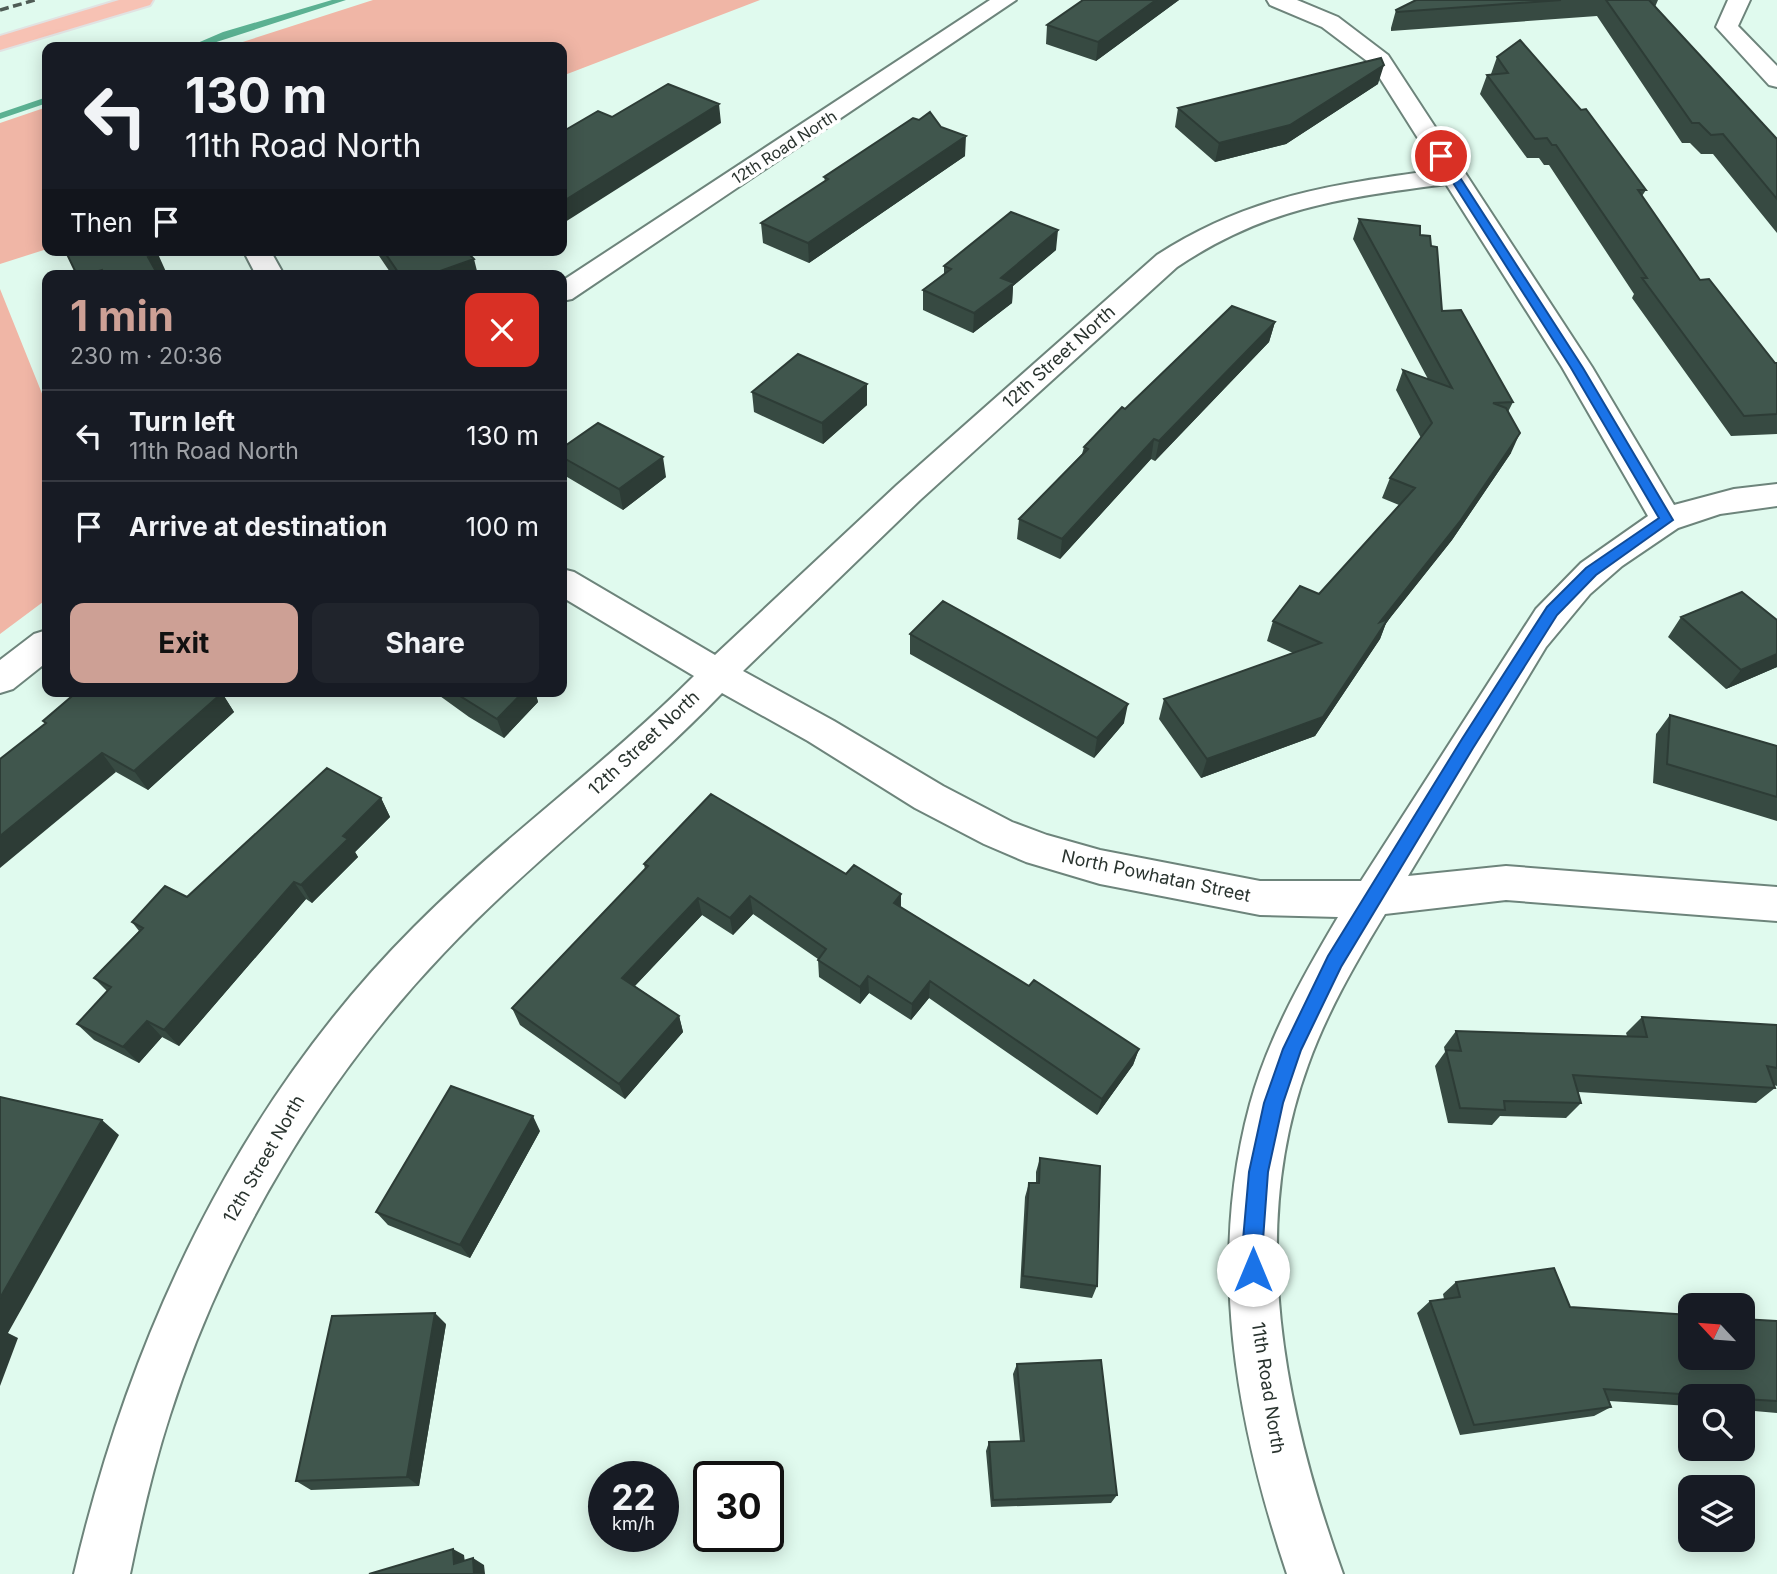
<!DOCTYPE html>
<html lang="en">
<head>
<meta charset="utf-8">
<style>
  body { margin:0; font-family:Inter,sans-serif; background:#20242c; color:#f1f3f6; height:100vh; display:flex; flex-direction:column; font-size:26px; white-space:nowrap }
  * { box-sizing:border-box; margin:0 }
  p { font-size:23px; color:#9ea1a6 }
  .icon { flex:none; width:38px; height:38px; fill:none; stroke:currentColor; stroke-width:2; stroke-linecap:round; stroke-linejoin:round }
  .map { position:relative; flex:1; overflow:hidden }
  .drawer { position:absolute; left:42px; top:270px; width:525px; height:427px; display:flex; flex-direction:column; background:#171b24; border-radius:14px; box-shadow:0 4px 18px #0003 }
  .drawer>* { flex:none }
  .banner { position:absolute; left:42px; top:42px; width:525px; height:214px; border-radius:14px; box-shadow:0 4px 18px #0003; background:#171b24; color:#f1f3f6; overflow:hidden }
  .needle { width:46px; rotate:296deg }
  .controls { position:absolute; left:1678px; top:1293px; display:grid; gap:14px }
  .controls a { display:grid; place-items:center; width:77px; height:77px; border-radius:14px; background:#171b24; box-shadow:0 4px 18px #0003; font-size:35px }
  .speed { position:absolute; left:588px; top:1461px; display:flex; gap:14px; font-size:35px; font-weight:700; text-align:center }
  .speed>* { display:grid; place-content:center; width:91px; height:91px; border-radius:50%; background:#171b24; box-shadow:0 4px 18px #0003; line-height:1 }
  .speed small { font-size:18px; font-weight:400 }
  .speed .limit { border:4px solid #111; border-radius:10px; background:#fff; color:#111 }
  .pin { position:absolute; display:grid; place-items:center; width:60px; height:60px; color:#fff; margin:-30px; border:4px solid #fff; border-radius:50%; box-shadow:0 2px 7px #0007 }
  .me { position:absolute; width:77px; margin:-38px; rotate:0deg; stroke-linejoin:round; filter:drop-shadow(0 0 5px #0008) }
  .turn { display:flex; align-items:center; gap:24px; height:147px; padding:0 28px; font-size:32px }
  .turn .icon { width:91px; height:91px; stroke-width:2.5 }
  .turn b { display:block; font-size:49px; line-height:60px }
  .then { display:flex; align-items:center; height:66px; padding:0 28px; background:#0003; gap:14px; font-size:26px }
  .round { display:grid; place-items:center; flex:none; width:74px; height:74px; border-radius:14px; background:#20242c }
  .headline { display:flex; align-items:center; justify-content:space-between; height:119px; padding:0 28px }
  h1 { font-size:42px; font-weight:700; line-height:52px; color:#cda095 }
  .action { display:flex; gap:14px; margin-top:auto; padding:14px 28px }
  .action a { flex:1; height:80px; border-radius:14px; background:#cda095; color:#111; font-size:28px; font-weight:700; line-height:80px; text-align:center }
  .action a+a { background:#20242c; color:#f1f3f6 }
  ul { padding:0; list-style:none }
  li { display:flex; align-items:center; gap:21px; height:91px; padding:0 28px; border-top:2px solid #363941 }
  li div { flex:1 }
  li b { display:block; font-size:26px }
  li em { font-style:normal }
  .map>svg:first-child { display:block }
  .green { fill:#f0b6a6 }
  .lines { fill:none; stroke-linecap:round; stroke-linejoin:round }
  .stream { fill:#5bb192; fill-rule:evenodd }
  .street-casing { stroke:#6d847b; stroke-width:4 }
  .highway-casing { stroke:#e1e2e2; stroke-width:4 }
  .street { fill:#fff; fill-rule:evenodd }
  .highway { fill:#f7c2b4; fill-rule:evenodd }
  .rail { stroke:#4f5c55; stroke-width:3.5; stroke-dasharray:9 4.5; stroke-linecap:butt }
  .wall { fill:#374a42 }
  .shaded-wall { fill:#2d3c36 }
  .building { fill:#40564d; stroke:#2d3c36; stroke-width:2 }
  .route { fill:#1a73e8; stroke:#114b97; stroke-width:2 }
  .labels { text-anchor:middle; stroke-width:7; stroke-linejoin:round; paint-order:stroke }
  .far-street-label { font-size:16px; fill:#29332e; stroke:#fff }
  .street-label { font-size:18px; fill:#29332e; stroke:#fff }
</style>
</head>
<body>
<div class="map">
<svg width="1777" height="1574" viewBox="0 0 1777 1574">
  <rect width="100%" height="100%" fill="#e0faee"/>
  <!-- green -->
  <path class="green" d="M373 0H760L562 76V47H227Z
    M47 107V249L0 264V123Z
    M0 289 47 406V599L0 634Z"/>
  <g class="lines">
    <!-- stream -->
    <path class="stream" d="M332 0H346L201 47H188L223 32Z
      M47 97V103L0 119V113Z"/>
    <!-- street casing -->
    <g class="street-casing">
      <path id="street" d="M990 0H1016L572 299 562 301V281Z
        M1267 0H1297L1338 17 1388 55 1592 367 1674 505 1734 489 1777 484V506L1720 514 1678 528 1622 566 1590 594 1546 647 1408 876 1506 866 1777 887V921L1506 900 1385 914C1356 962 1327 1012 1308 1065 1247 1231 1285 1413 1343 1574H1287C1236 1422 1207 1262 1250 1104 1268 1038 1303 976 1338 917L1260 915 1100 884 1026 862 984 844 915 808 808 741 722 693C634 785 530 861 443 954 320 1083 224 1246 170 1415 153 1467 141 1520 130 1574H74C130 1334 238 1103 414 927 502 838 605 765 694 676L562 597V569L574 572 715 655 897 485 1157 255C1248 196 1333 184 1438 170L1371 64 1322 27 1270 5ZM1446 184 1562 367 1648 516 1581 563 1536 609 1361 881H1260L1100 850 1047 835 1012 822 943 786 834 721 743 671 920 500 1177 267C1267 207 1342 198 1446 184Z
        M1728 0H1750L1738 26 1777 66V87L1769 85 1716 27Z
        M243 250H270L284 275H256Z
        M47 630V662L13 689 0 693V660L34 634Z"/>
    </g>
    <!-- highway casing -->
    <g class="highway-casing">
      <path id="highway" d="M119 0H153L150 5 0 50V36Z"/>
    </g>
    <!-- street -->
    <use href="#street" class="street"/>
    <!-- highway -->
    <use href="#highway" class="highway"/>
    <!-- rail -->
    <path class="rail" d="M0 10 35 0"/>
  </g>
  <!-- wall -->
  <path class="wall" d="M1083 0H1179L1096 61 1046 44 1047 25Z
    M1416 0H1658L1655 7 1777 139V233L1713 154H1701L1690 143H1682L1597 16 1391 31V28L1396 10Z
    M1497 57 1646 190 1642 196 1700 280 1775 363H1777V434L1731 436 1632 298 1634 294 1549 165H1544L1539 158H1527L1480 94 1487 75 1491 74Z
    M1378 84 1286 144 1215 162 1175 127 1178 108Z
    M941 127 965 156 809 263 763 243 761 223 825 181 824 177Z
    M1359 219 1420 235 1442 311 1513 402 1508 412 1511 453 1452 540 1386 623 1380 639 1315 736 1201 778 1159 719 1164 699 1293 653 1267 641 1273 621 1319 594 1399 505 1382 498 1390 478 1421 438 1396 390 1403 370 1428 379 1353 239Z
    M375 250H465L478 275H392Z
    M1056 250 1013 286 1012 303 973 333 923 310V290L944 274V266Z
    M1275 322 1269 342 1155 461 1151 459 1060 559 1017 539 1019 519 1082 454 1084 447 1125 409Z
    M867 384V405L823 444 754 412 752 392Z
    M562 448 666 477 623 510 562 474Z
    M1681 617 1777 620V667L1726 689 1668 637Z
    M910 634 1124 723 1094 758 910 654Z
    M78 691H224L222 693 234 712 148 790 116 772 43 721Z
    M433 691H535L538 702 504 738 469 717Z
    M1670 715 1777 746V821L1653 783 1656 734Z
    M381 798 390 817 355 852 358 857 312 903 306 899 179 1046 162 1037 139 1063 94 1040 77 1024 107 991 94 978 139 931 132 922 187 897Z
    M644 864 901 907 1029 986 1139 1049 1133 1065 1097 1115 929 998 911 1020 869 993 860 1004 819 977 818 959 753 914 733 935 702 915 635 986 679 1016 683 1032 625 1099 520 1025 512 1008 645 869Z
    M1642 1017 1777 1025V1086L1774 1085 1775 1088 1756 1103 1578 1092 1581 1103 1566 1118 1500 1116 1492 1125 1448 1123 1435 1066 1445 1052 1444 1047 1456 1031 1627 1036 1626 1033Z
    M540 1131 470 1258 388 1225 376 1212Z
    M1040 1158 1097 1286 1092 1298 1020 1288 1025 1197 1029 1183H1036V1172Z
    M1456 1282 1570 1307 1777 1321V1413L1743 1410V1396H1690V1406L1609 1401 1611 1407 1594 1416 1460 1435 1417 1313 1430 1301 1444 1299 1443 1294Z
    M446 1324 419 1486 311 1490 296 1481Z
    M1017 1364 1117 1495 1111 1503 991 1507 986 1451 989 1442 1020 1441 1013 1374Z"/>
  <!-- shaded-wall -->
  <path class="shaded-wall" d="M1156 0H1179L1096 61 1098 42Z
    M1384 65 1378 84 1286 144 1215 162 1219 143Z
    M719 104 721 123 562 224V202Z
    M966 136 965 156 809 263 808 243Z
    M1058 230 1056 250 1013 286 1012 303 973 333 974 313 1001 278Z
    M158 254 167 274 156 275 148 257Z
    M474 259 478 275H429Z
    M102 270 104 275H85Z
    M1275 322 1269 342 1155 461 1159 441Z
    M867 384V405L823 444 822 423Z
    M1520 433 1511 453 1452 540 1386 623 1380 639 1315 736 1201 778 1207 759 1380 622Z
    M1154 439 1151 459 1060 559 1062 539Z
    M663 457 666 477 623 510 619 489Z
    M1777 654V667L1726 689 1741 670Z
    M524 691H535L538 702 504 738 497 719Z
    M222 693 234 712 148 790 134 771Z
    M1128 704 1124 723 1094 758 1097 738Z
    M102 753 116 772 0 868V836Z
    M381 798 390 817 355 852 358 857 312 903 301 885 343 836Z
    M294 882 306 899 179 1046 164 1030Z
    M901 894V912L894 903Z
    M750 896 753 914 733 935 730 918Z
    M698 898 702 915 627 994 622 978Z
    M868 976 869 993 860 1004V987Z
    M930 981 929 998 911 1020 912 1004Z
    M679 1016 683 1032 625 1099 619 1084Z
    M147 1021 162 1037 139 1063 123 1047Z
    M1139 1049 1133 1065 1097 1115 1102 1099Z
    M533 1116 540 1131 470 1258 460 1245Z
    M102 1120 119 1135 8 1333 18 1338 0 1386V1298Z
    M435 1313 446 1324 419 1486 407 1477Z
    M453 1549 464 1555 466 1571 454 1564Z
    M473 1558 484 1565 485 1574H474Z"/>
  <!-- building -->
  <path class="building" d="M1083 0H1156L1098 42 1047 25Z
    M1416 0H1561L1397 12 1396 10Z
    M1606 0H1649L1777 139V199L1723 134 1711 135 1699 123H1692Z
    M1520 40 1581 110 1586 109 1646 190H1638L1700 280 1709 279 1775 363H1777V414L1744 416 1642 278H1647L1556 145H1552L1547 138 1535 139 1487 75 1508 73 1497 57Z
    M1381 58 1384 65 1290 125 1219 143 1178 108Z
    M668 84 719 104 562 202V132L598 111 612 117Z
    M930 112 941 127 966 136 808 243 761 223 828 179 824 177 913 118 919 120Z
    M1011 212 1058 230 1001 278 1014 283 974 313 923 290 951 269 944 266Z
    M1359 219 1420 226V235L1430 236 1431 246 1437 247 1442 311 1461 310 1513 402 1493 403 1506 408 1520 433 1461 520 1380 622 1388 619 1323 717 1207 759 1164 699 1321 643 1273 621 1300 586 1319 594 1415 488 1390 478 1432 423 1403 370 1452 388Z
    M65 250H156L158 254 148 257 158 275H104L102 270 85 275H77Z
    M383 250H465L474 259 429 275H400Z
    M1232 306 1275 322 1159 441 1154 439 1062 539 1019 519 1088 449 1084 447 1122 407 1125 409Z
    M798 354 867 384 822 423 752 392Z
    M598 423 663 457 619 489 562 457V448Z
    M1742 592 1777 620V654L1741 670 1681 617Z
    M943 601 1128 704 1097 738 910 634Z
    M78 691H218L222 693 134 771 102 753 0 836V759L46 723 43 721Z
    M452 691H524L497 719Z
    M1670 715 1777 746V797L1667 764Z
    M327 768 381 798 343 836 348 839 301 885 294 882 164 1030 147 1021 123 1047 77 1024 111 987 94 978 143 928 132 922 165 886 187 897Z
    M711 794 846 874 854 865 901 894 894 903 1029 986 1034 980 1139 1049 1102 1099 930 981 912 1004 868 976 860 987 818 960 826 949 750 896 730 918 698 898 622 978 679 1016 619 1084 512 1008 648 866 644 864Z
    M1642 1017 1777 1025V1068L1767 1066 1775 1088 1573 1075 1581 1103 1504 1101 1505 1110 1460 1108 1446 1050 1461 1051 1456 1031 1647 1037Z
    M451 1086 533 1116 460 1245 376 1212Z
    M0 1097 102 1120 0 1298Z
    M1040 1158 1100 1166 1097 1286 1023 1276 1029 1183H1039Z
    M1554 1268 1570 1307 1690 1315V1358H1743V1319L1777 1321V1401L1743 1399V1396H1711L1604 1389 1611 1407 1474 1425 1430 1301 1460 1297 1456 1282Z
    M435 1313 407 1477 296 1481 332 1316Z
    M1101 1360 1117 1495 993 1500 989 1442 1024 1441 1017 1364Z
    M453 1549 454 1564 473 1558 474 1574H369Z"/>
  <!-- route -->
  <path class="route" d="M1441 152 1446 156 1583 368 1673 520 1596 575 1557 615 1473 748 1341 967 1301 1050 1283 1103 1268 1172 1263 1240V1270L1260 1278 1253 1281 1246 1278 1243 1270V1240L1249 1172 1264 1103 1283 1049 1328 956 1462 739 1547 607 1586 568 1659 518 1571 368 1436 156Z"/>
  <g class="labels">
    <!-- far-street labels -->
    <g class="far-street-label">
      <text transform="translate(784 147) rotate(-33)" y="6">12th Road North</text>
    </g>
    <!-- street labels -->
    <g class="street-label">
      <text transform="translate(1059 357) rotate(-42)" y="6">12th Street North</text>
      <text transform="translate(644 743) rotate(-43)" y="6">12th Street North</text>
      <text transform="translate(1156 876) rotate(12)" y="6">North Powhatan Street</text>
      <text transform="translate(264 1159) rotate(-60)" y="6">12th Street North</text>
      <text transform="translate(1268 1388) rotate(81)" y="6">11th Road North</text>
    </g>
  </g>
</svg>
<div class="controls">
<a><svg class="needle" viewBox="-14 -14 28 28"><path d="M0-13l5 13h-10z" fill="#e53935"/><path d="M0 13l5-13h-10z" fill="#9ea1a6"/></svg></a>
<a><svg class="icon" aria-label="search" viewBox="0 0 24 24"><circle cx="10" cy="10" r="6"/><path d="M15 15l6 6"/></svg></a>
<a><svg class="icon" aria-label="layers" viewBox="0 0 24 24"><path d="M12 4l9 5-9 5-9-5zM3 14l9 5 9-5"/></svg></a>
</div>
<div class="speed"><div>22<small>km/h</small></div><div class="limit">30</div></div>
<div class="pin" style="left:1441px;top:156px;background:#d93025"><svg class="icon" aria-label="arrive" viewBox="0 0 24 24"><path d="M6 21V4h12l-3 4 3 4H6"/></svg></div>
<svg class="me" style="left:1253px;top:1270px" viewBox="-20 -20 40 40"><circle r="19" fill="#fff"/><path d="M0-13L10 11 0 6-10 11z" fill="#1a73e8"/></svg>
<div class="banner">
<div class="turn"><svg class="icon" aria-label="left" viewBox="0 0 24 24"><path d="M17 20v-9H6M10 6l-5 5 5 5"/></svg><div><b>130 m</b>11th Road North</div></div>
<div class="then">Then<svg class="icon" aria-label="arrive" viewBox="0 0 24 24"><path d="M6 21V4h12l-3 4 3 4H6"/></svg></div>
</div>
<section class="drawer">
<div class="headline"><div><h1>1 min</h1><p>230 m · 20:36</p></div><a class="round" style="background:#d93025;color:#fff"><svg class="icon" aria-label="close" viewBox="0 0 24 24"><path d="M6 6l12 12M18 6L6 18"/></svg></a></div>
<ul>
<li><svg class="icon" aria-label="left" viewBox="0 0 24 24"><path d="M17 20v-9H6M10 6l-5 5 5 5"/></svg><div><b>Turn left</b><p>11th Road North</p></div><em>130 m</em></li>
<li><svg class="icon" aria-label="arrive" viewBox="0 0 24 24"><path d="M6 21V4h12l-3 4 3 4H6"/></svg><div><b>Arrive at destination</b></div><em>100 m</em></li>
</ul>
<div class="action"><a>Exit</a><a>Share</a></div>
</section>
</div>
</body>
</html>
